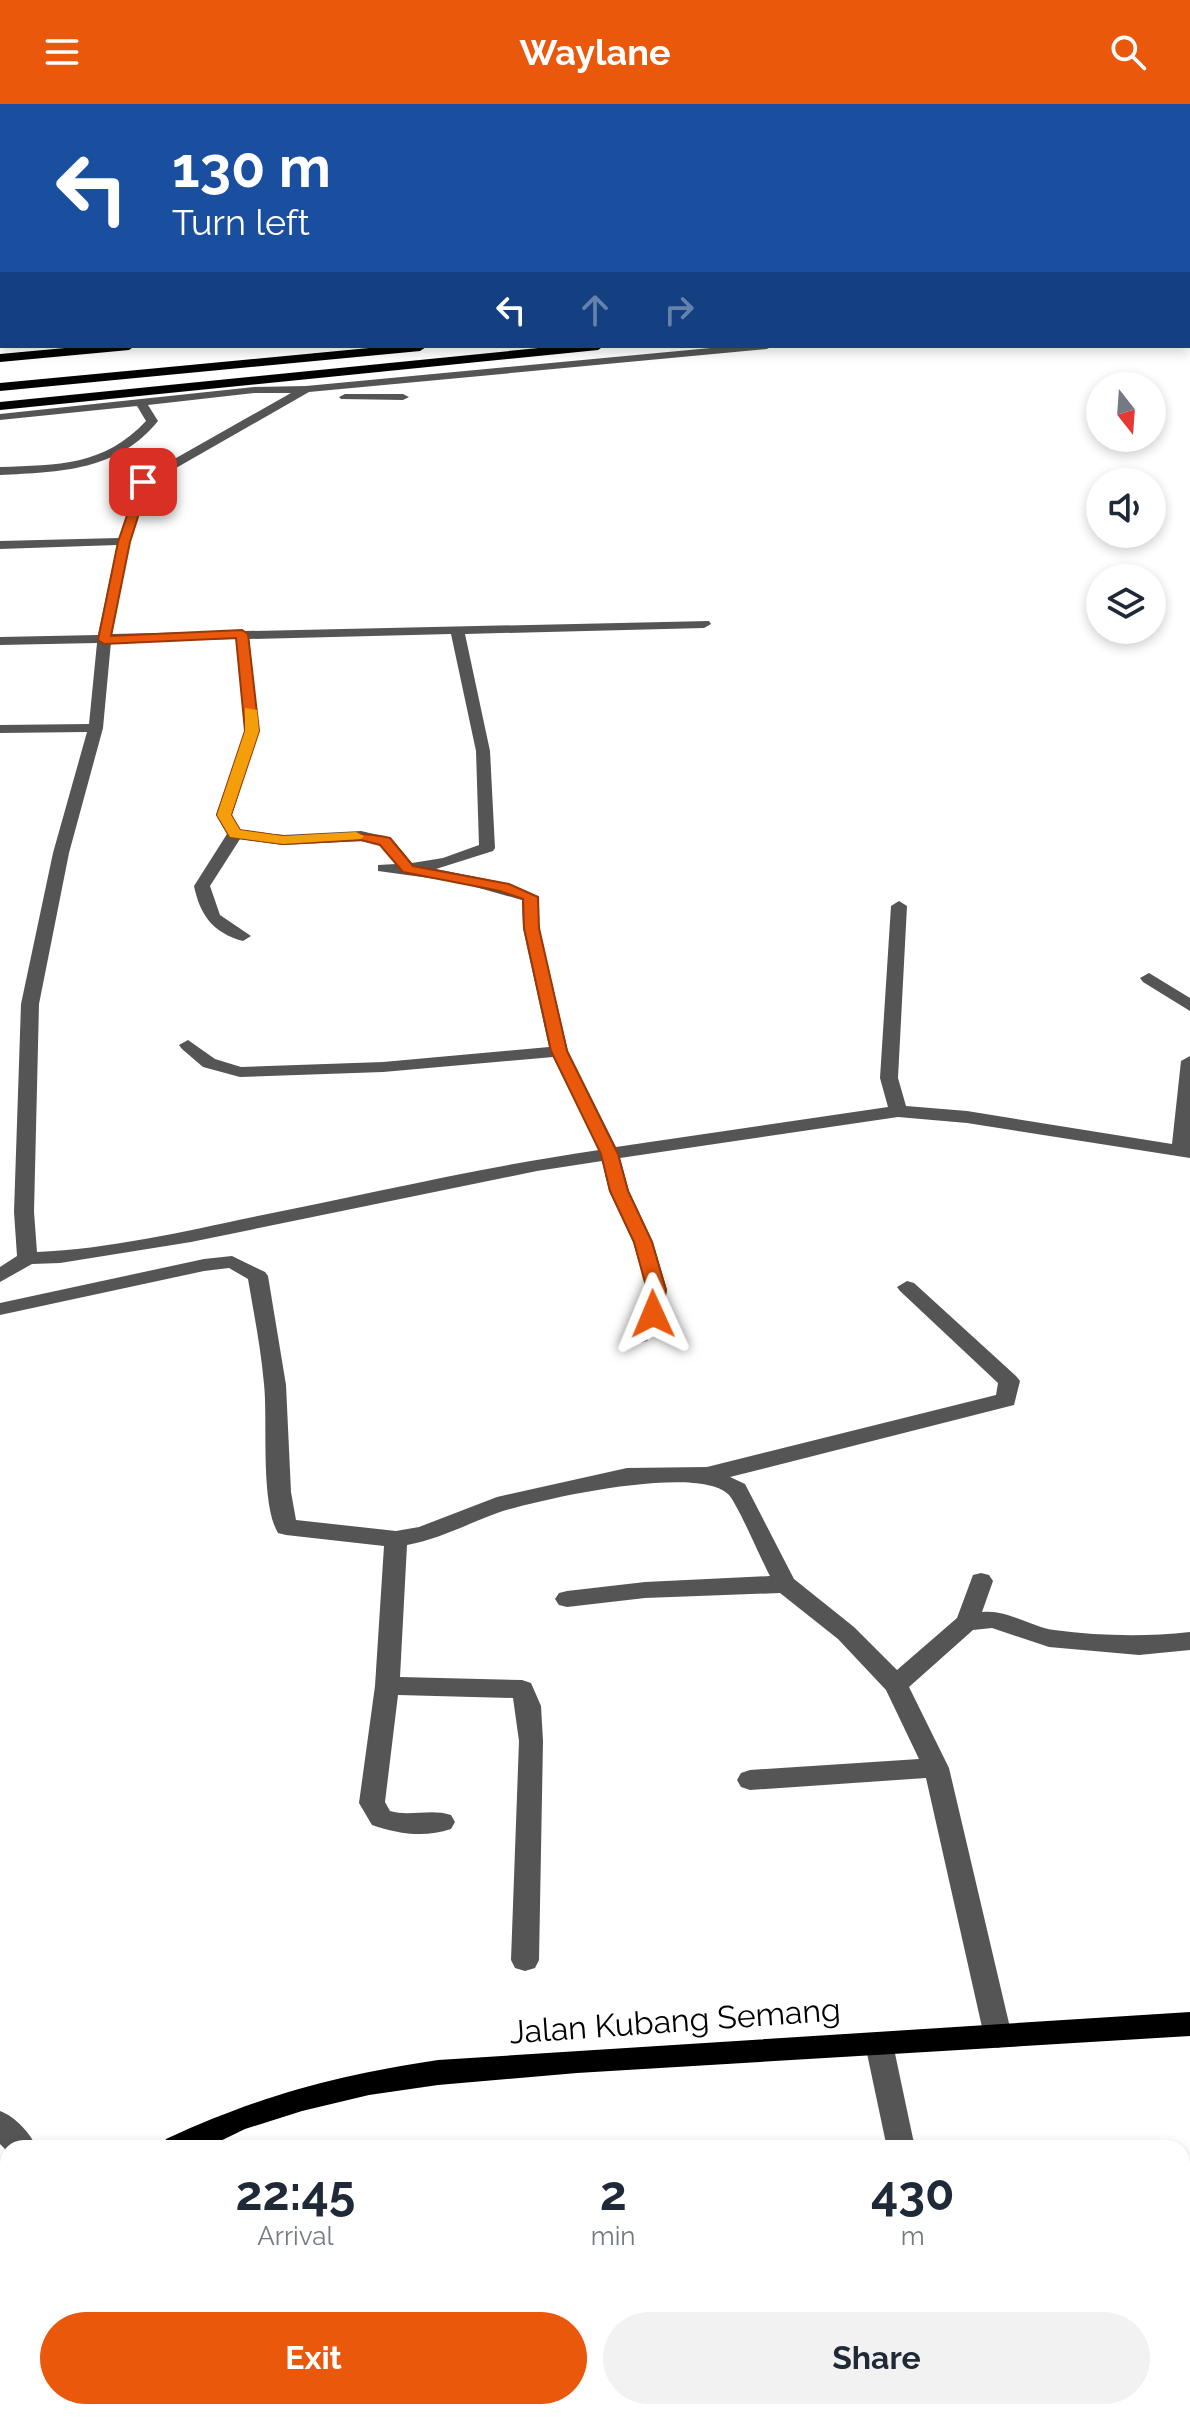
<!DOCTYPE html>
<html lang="en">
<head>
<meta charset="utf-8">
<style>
  body { margin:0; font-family:Raleway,sans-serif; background:#f2f2f3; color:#1f2937; height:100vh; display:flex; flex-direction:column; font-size:30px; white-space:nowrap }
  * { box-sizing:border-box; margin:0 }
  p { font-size:26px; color:#747a83 }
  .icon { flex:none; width:44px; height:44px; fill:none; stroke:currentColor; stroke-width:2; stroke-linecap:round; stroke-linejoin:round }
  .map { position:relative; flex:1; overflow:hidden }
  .details { position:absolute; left:0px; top:2036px; width:1190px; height:280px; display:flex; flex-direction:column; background:#fff; border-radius:24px 24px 0 0; box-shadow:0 4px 12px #0003 }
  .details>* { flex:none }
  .hud { position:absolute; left:0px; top:0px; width:1190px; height:244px; box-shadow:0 4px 12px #0003; background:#1a4fa0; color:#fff; overflow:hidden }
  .needle { width:52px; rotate:163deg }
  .fabs { position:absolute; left:1086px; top:268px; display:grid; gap:16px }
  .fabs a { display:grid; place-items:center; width:80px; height:80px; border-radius:50%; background:#fff; box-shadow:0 4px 12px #0003; font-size:40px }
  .pin { position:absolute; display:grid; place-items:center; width:68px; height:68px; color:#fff; margin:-34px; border-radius:16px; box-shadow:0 4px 12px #0006 }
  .me { position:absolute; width:88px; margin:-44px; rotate:359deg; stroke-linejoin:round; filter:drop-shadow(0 0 6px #0008) }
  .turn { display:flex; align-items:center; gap:28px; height:168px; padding:0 40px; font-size:36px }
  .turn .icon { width:104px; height:104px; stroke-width:2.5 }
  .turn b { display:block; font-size:56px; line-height:68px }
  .lanes { display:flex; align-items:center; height:76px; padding:0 40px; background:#0003; justify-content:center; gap:40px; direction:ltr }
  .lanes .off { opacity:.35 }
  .eta { display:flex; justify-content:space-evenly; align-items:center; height:136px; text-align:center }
  .eta b { font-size:48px; font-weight:700; line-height:56px }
  .action { display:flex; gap:16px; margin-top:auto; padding:16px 40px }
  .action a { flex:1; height:92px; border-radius:48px; background:#ea580c; color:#fff; font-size:32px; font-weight:700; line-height:92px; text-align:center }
  .action a+a { background:#f2f2f3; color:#1f2937 }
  header { display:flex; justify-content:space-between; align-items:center; height:104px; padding:0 40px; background:#ea580c; color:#fff; font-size:36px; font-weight:700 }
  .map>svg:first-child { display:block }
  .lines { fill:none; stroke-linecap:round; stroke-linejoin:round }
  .canal { fill:#a3a3a3; fill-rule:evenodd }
  .river { fill:#a3a3a3; fill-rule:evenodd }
  .path { stroke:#777; stroke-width:2; stroke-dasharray:1 2; stroke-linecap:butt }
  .minor { fill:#555; fill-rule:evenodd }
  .major { fill:#000; fill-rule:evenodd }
  .highway { fill:#000; fill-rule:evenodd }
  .route { fill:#ea580c; stroke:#983908; stroke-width:2 }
  .slow { fill:#f59e0b }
  .labels { text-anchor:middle; stroke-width:6; stroke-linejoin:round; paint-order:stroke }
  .near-street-label { font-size:32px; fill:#000; stroke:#fff }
</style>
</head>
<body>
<header><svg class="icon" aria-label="menu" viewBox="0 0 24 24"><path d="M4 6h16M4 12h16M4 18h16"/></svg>Waylane<svg class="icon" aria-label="search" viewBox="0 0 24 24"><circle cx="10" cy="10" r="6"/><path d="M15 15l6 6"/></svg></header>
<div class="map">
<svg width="1190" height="2316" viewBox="0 0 1190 2316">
  <rect width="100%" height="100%" fill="#fff"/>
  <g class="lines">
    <!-- canal -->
    <path class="canal" d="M1016 0H1050L1051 2H1017Z
      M1188 13H1190V25H1188Z"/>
    <!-- river -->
    <path class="river" d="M0 0H34L2 2V9Z"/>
    <!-- path -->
    <path class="path" d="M1064 0 1081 2"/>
    <!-- minor -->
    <path class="minor" d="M0 9H2V15H0Z
      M1188 190H1190V196H1188Z
      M732 242H772L767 245 309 288 148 380 130 438 112 530 709 517 711 520 704 524 465 530 490 647 495 744 493 747 436 765 501 778 538 793 539 824 568 947 616 1043 888 1003 880 974 891 802 899 797 907 802 898 974 906 1002 967 1007 1172 1040 1181 957 1190 952V1054L967 1019 898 1013 620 1054 629 1087 653 1138 667 1186 663 1210 647 1237 640 1239 630 1232 643 1210 647 1186 633 1138 609 1087 602 1057 537 1067 191 1138 60 1159 32 1160 0 1178V1163L17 1152 14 1108 21 900 53 749 87 628 0 629V621L89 620 97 539 0 541V533L98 531 117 441 0 445V437L119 434 139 375 291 289H254L148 301 158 317C118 367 60 368 0 371V363C58 361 104 362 146 317L137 302 0 316V310L254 283 306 282ZM451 530 476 647 479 741 443 754 412 759 391 734 361 727 283 731 240 726 232 711 259 627 249 535ZM236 535 245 627 216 711 227 730 194 782C200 811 213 829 243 837L251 832 220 811 210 782 240 735 283 741 361 737 380 741 396 760 378 761V767L458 778 522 796 523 824 549 943 383 958 241 963 215 955 188 936 179 941 182 945 203 963 240 973 383 968 553 953 599 1046C482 1063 368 1090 253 1113 182 1128 108 1145 37 1148L34 1108 39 900 69 749 103 624 111 538Z
      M345 290H403L409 293 403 296 341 295 339 293Z
      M1149 869 1190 894V907L1143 878 1140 874Z
      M232 1152 265 1168 268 1172 286 1281 291 1388 296 1416 396 1427 419 1423 497 1393 627 1364 707 1363 996 1291 998 1279 900 1187 897 1183 907 1177 914 1179 1016 1272 1020 1277 1014 1301 730 1373 745 1380 794 1475 854 1523 897 1566 957 1514 973 1471 981 1469 989 1471 993 1477 982 1508C1007 1505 1029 1522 1054 1526 1100 1532 1144 1533 1190 1528V1546L1139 1551 1049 1543 992 1524 973 1526 909 1583 949 1664 1012 1932 1008 1940 998 1944 988 1940 984 1932 926 1674 750 1686 741 1683 737 1676 741 1669 750 1666 919 1655 886 1586 838 1535 780 1489 645 1494 567 1503 559 1501 555 1495 559 1489 567 1487 645 1478 770 1472C762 1458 737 1398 728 1390 696 1360 541 1395 500 1408 469 1419 440 1435 407 1441L400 1573 522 1576 531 1579 541 1602 543 1637 539 1856 535 1864 525 1867 515 1864 511 1856 519 1637 513 1594 398 1591 385 1698 390 1707C410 1713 431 1704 451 1711L455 1718 451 1725C425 1734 398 1730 372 1721L359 1699 375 1582 384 1442 286 1431 278 1429C260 1399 268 1317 264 1280 261 1245 254 1210 248 1175L229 1164 204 1167 0 1211V1199L204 1155Z
      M879 1928 889 1932 893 1940 915 2044H887L865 1940 869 1932Z
      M0 2007C16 2013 30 2029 37 2044H8V2048L0 2040Z
      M834 2308H866L863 2316H831Z"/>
    <!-- major -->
    <path class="major" d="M1190 1908V1932L577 1969 438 1981 369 1991 302 2007 245 2025 206 2044H162L166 2035C259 1992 337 1971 438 1956Z
      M8 2126V2155L0 2158V2129Z"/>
    <!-- highway -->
    <path class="highway" d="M1190 152V160L1188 161V153Z
      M1190 170V178L1188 179V171Z
      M87 242H135L129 246 0 258V250Z
      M390 242 426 243 420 247 0 287V279Z
      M559 242H604L598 246 0 306V298Z"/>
  </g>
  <!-- route -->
  <path class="route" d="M139 376 149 378 130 438 111 532 242 526 248 530 259 627 231 711 240 726C255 728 269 731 284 732 322 733 352 725 390 734L413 762 509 780 538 793 539 824 567 947 618 1050 628 1087 652 1138 666 1186 659 1214H646L643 1210 647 1186 634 1138 610 1087 601 1050 551 947 524 824 523 795 500 787 403 768 380 741 361 736 283 740 230 733 217 711 245 627 236 534 104 540 98 536 118 438Z"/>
  <!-- slow -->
  <path class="slow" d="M245 604 257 606 259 627 231 711 240 726 283 732 356 728 364 732 361 735 283 740 230 733 217 711 245 627Z"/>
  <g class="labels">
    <!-- near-street labels -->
    <g class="near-street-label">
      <text transform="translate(675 1917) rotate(-4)" y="11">Jalan Kubang Semang</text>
    </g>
  </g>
</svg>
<div class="fabs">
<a><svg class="needle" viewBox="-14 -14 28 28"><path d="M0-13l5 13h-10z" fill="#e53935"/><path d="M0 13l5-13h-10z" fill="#747a83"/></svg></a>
<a><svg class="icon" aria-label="sound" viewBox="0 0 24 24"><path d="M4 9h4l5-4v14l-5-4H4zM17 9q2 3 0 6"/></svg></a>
<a><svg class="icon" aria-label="layers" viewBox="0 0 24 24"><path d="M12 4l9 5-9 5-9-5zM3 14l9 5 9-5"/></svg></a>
</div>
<div class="pin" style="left:143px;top:378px;background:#d93025"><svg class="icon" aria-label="arrive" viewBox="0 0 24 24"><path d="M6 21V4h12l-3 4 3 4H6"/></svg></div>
<svg class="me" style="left:653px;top:1210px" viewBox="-20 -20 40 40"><path d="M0-17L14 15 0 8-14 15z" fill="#ea580c" stroke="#fff" stroke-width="4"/></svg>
<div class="hud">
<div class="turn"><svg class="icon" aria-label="left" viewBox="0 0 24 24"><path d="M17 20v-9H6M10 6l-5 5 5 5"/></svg><div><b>130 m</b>Turn left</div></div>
<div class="lanes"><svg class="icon" aria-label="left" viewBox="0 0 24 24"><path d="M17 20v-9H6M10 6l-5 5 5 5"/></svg><svg class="icon off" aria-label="ahead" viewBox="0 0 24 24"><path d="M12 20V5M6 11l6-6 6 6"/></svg><svg class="icon off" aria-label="right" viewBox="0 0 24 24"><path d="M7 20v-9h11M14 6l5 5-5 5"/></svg></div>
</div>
<section class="details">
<div class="eta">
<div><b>22:45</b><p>Arrival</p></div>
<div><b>2</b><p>min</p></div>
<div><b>430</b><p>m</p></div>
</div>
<div class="action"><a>Exit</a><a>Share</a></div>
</section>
</div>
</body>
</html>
